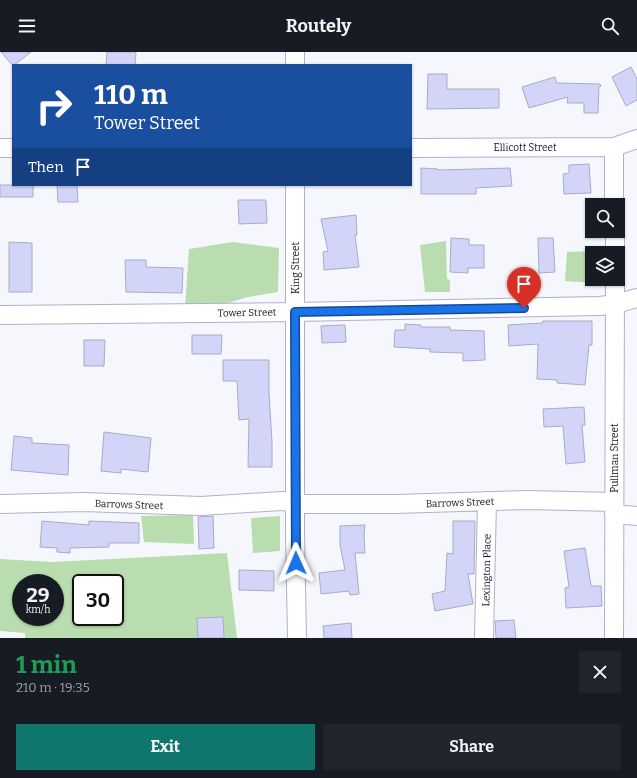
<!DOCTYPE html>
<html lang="en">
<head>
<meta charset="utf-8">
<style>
  body { margin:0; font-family:Bitter,serif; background:#20242c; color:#f1f3f6; height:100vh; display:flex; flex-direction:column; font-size:15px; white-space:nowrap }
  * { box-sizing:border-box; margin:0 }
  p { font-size:13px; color:#9ea1a6 }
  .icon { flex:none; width:22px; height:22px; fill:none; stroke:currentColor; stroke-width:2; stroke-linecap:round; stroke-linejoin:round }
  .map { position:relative; height:586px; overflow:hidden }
  .details { display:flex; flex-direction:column; background:#171b24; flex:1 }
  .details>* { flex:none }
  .guide { position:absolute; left:12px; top:12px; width:400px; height:122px; border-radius:0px; box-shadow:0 1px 3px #0004; background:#1a4fa0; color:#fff; overflow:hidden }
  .tools { position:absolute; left:585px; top:146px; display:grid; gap:8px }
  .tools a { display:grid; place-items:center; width:40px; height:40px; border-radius:0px; background:#171b24; box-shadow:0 1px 3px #0004; font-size:20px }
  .speed { position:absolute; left:12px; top:522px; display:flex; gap:8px; font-size:20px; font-weight:700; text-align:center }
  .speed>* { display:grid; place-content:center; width:52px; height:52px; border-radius:50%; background:#171b24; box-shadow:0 1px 3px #0004; line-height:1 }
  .speed small { font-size:10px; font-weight:400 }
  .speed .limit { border:2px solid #111; border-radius:6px; background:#fff; color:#111 }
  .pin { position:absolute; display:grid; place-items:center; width:34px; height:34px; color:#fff; margin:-41px -17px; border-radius:50% 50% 50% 0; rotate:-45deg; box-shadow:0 0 4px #0007 }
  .pin .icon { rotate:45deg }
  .me { position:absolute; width:44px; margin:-22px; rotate:359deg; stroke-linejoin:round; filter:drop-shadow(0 0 3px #0008) }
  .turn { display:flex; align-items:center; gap:14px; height:84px; padding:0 16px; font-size:18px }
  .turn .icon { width:52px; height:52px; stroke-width:2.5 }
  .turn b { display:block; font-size:28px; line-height:34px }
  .then { display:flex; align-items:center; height:38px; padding:0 16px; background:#0003; gap:8px; font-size:15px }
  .round { display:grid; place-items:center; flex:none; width:42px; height:42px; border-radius:0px; background:#20242c }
  .summary { display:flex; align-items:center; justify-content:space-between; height:68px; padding:0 16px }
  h1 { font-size:24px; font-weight:700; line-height:30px; color:#1e9e55 }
  .action { display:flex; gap:8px; margin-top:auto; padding:8px 16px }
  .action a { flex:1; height:46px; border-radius:0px; background:#0f766e; color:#fff; font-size:16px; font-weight:700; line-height:46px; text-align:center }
  .action a+a { background:#20242c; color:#f1f3f6 }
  header { display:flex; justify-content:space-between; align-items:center; height:52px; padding:0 16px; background:#171b24; font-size:18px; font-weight:700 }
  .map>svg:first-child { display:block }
  .green { fill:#b9ddaf; fill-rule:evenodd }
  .building { fill:#d3d5f8; stroke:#a9aac6 }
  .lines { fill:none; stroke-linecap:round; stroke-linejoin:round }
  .street-casing { stroke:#afb0cc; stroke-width:20 }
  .street { stroke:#fff; stroke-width:18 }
  .route-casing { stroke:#114b97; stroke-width:10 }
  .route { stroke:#1a73e8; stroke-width:7 }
  .labels { text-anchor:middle; stroke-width:3; stroke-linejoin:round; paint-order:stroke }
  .street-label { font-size:10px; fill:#171822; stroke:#fff }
</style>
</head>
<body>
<header><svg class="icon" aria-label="menu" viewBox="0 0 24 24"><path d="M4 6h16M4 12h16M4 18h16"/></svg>Routely<svg class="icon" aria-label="search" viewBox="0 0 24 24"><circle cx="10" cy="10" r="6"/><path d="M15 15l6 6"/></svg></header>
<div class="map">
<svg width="637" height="586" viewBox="0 0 637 586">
  <rect width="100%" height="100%" fill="#f6f7fd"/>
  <!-- green -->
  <path class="green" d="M446 189 447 226 450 229V240H425L420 193Z
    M233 190 279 196 278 240 248 245 217 254 185 255 189 197Z
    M594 199V201H592V227H594V231L565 229 567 200Z
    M193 463 194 492 144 490 141 464Z
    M280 464V499L253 501 251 466Z
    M227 501 237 586H25V581L0 579V507L52 510ZM21 531H55V565H21ZM81 531H115V565H81Z"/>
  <!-- building -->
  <path class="building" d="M1 0H31L13 14Z
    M107 0H136L135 13H106Z
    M631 15 637 27V48L626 54 612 25Z
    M428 22H447V37H499V56L427 57Z
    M555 25 557 31 600 32 601 34 599 35 598 61H584V51H567L568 45 529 56 522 35Z
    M589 112 591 141 564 142 563 122 569 121V113Z
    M421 116 438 117V118L510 116 512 134 476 136V142H421Z
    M0 133H33V145H0Z
    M57 133H77L78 150H58Z
    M238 148H266L267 171 239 172Z
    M356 163 357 183H355L359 215 324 218 323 200 328 199 321 167Z
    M451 186 469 187V193H484V216H468V221L450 220Z
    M538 186H553L555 220 539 221Z
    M9 190 32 191V240H9Z
    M125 208H146V215L183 216 182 241 126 240Z
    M543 269H592V293H589L585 333 557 331V328L537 327 538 292 509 294 508 273 542 271Z
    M405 272 421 273V275H450V278L484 279 485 308 463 309V301L430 300V297L394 295 395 278H405Z
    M345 273 346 290 322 291 321 274Z
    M192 283H222L221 302H192Z
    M84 288H105L104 314H84Z
    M223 308H269V340L272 390V415H248L249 367 239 368 237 329H223Z
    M584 355 585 373H582L585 410 566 412 563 374 544 375 543 357Z
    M104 380 151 386 148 420 121 417V421L101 419Z
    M14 384 32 386V391L69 393 68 423 11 418Z
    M213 464 214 496 199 497 198 465Z
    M42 469 89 473V469L139 471V491H109V495L70 496V501L57 500V496L40 495Z
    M453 469H475L474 522H468L473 552 435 559 432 542 445 539 447 501 453 502Z
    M365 473 364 484 365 501H355L359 542 350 543 349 539 321 542 319 521 345 518 340 493V474Z
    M585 496 591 534H601L602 554 566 556 565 536 569 535 564 499Z
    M239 518 274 519V539L239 538Z
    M223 565 224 586H198L197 566Z
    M514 568 516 586H496L495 569Z
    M351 571 352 586H324L323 574Z"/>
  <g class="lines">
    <!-- street casing -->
    <g class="street-casing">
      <path id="street" d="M295 0V13
        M614 95V153
        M0 96H13
        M411 96 614 95 637 87
        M295 133V482L297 586
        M615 179V201
        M0 263 295 260 600 254 615 252 637 246
        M0 452 83 450 201 454 282 449 306 452H396L528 448 614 450
        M614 462 637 464
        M484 586 487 449
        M614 586 615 227"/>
    </g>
    <!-- street -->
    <use href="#street" class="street"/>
  </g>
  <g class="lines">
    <!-- route casing -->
    <g class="route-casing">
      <path id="route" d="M296 511 295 260 524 256"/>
    </g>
    <!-- route -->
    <use href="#route" class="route"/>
  </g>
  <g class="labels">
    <!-- street labels -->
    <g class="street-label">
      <text x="525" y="99">Ellicott Street</text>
      <text transform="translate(295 216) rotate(-90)" y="4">King Street</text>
      <text transform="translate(247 260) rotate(-1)" y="4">Tower Street</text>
      <text transform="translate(614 406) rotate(-90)" y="4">Pullman Street</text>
      <text transform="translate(460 450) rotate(-2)" y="4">Barrows Street</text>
      <text transform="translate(129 452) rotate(2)" y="4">Barrows Street</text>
      <text transform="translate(486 518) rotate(-89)" y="4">Lexington Place</text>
    </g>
  </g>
</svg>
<div class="tools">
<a><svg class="icon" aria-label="search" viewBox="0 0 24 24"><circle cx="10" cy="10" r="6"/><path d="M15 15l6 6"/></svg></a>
<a><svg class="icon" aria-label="layers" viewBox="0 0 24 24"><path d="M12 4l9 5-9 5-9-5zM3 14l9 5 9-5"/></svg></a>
</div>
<div class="speed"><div>29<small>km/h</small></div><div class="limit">30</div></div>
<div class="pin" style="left:524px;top:256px;background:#d93025"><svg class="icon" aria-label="arrive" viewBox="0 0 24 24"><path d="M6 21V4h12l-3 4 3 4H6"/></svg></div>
<svg class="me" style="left:296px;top:511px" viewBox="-20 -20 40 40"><path d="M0-17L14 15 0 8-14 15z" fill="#1a73e8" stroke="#fff" stroke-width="4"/></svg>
<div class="guide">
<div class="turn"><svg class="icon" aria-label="right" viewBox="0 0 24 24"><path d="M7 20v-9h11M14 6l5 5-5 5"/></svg><div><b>110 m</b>Tower Street</div></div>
<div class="then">Then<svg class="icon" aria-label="arrive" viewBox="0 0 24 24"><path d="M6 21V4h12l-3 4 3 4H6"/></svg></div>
</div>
</div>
<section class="details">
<div class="summary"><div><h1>1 min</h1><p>210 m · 19:35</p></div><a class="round"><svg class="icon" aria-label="close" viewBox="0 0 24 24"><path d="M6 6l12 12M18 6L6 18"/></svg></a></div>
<div class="action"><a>Exit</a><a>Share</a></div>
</section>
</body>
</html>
